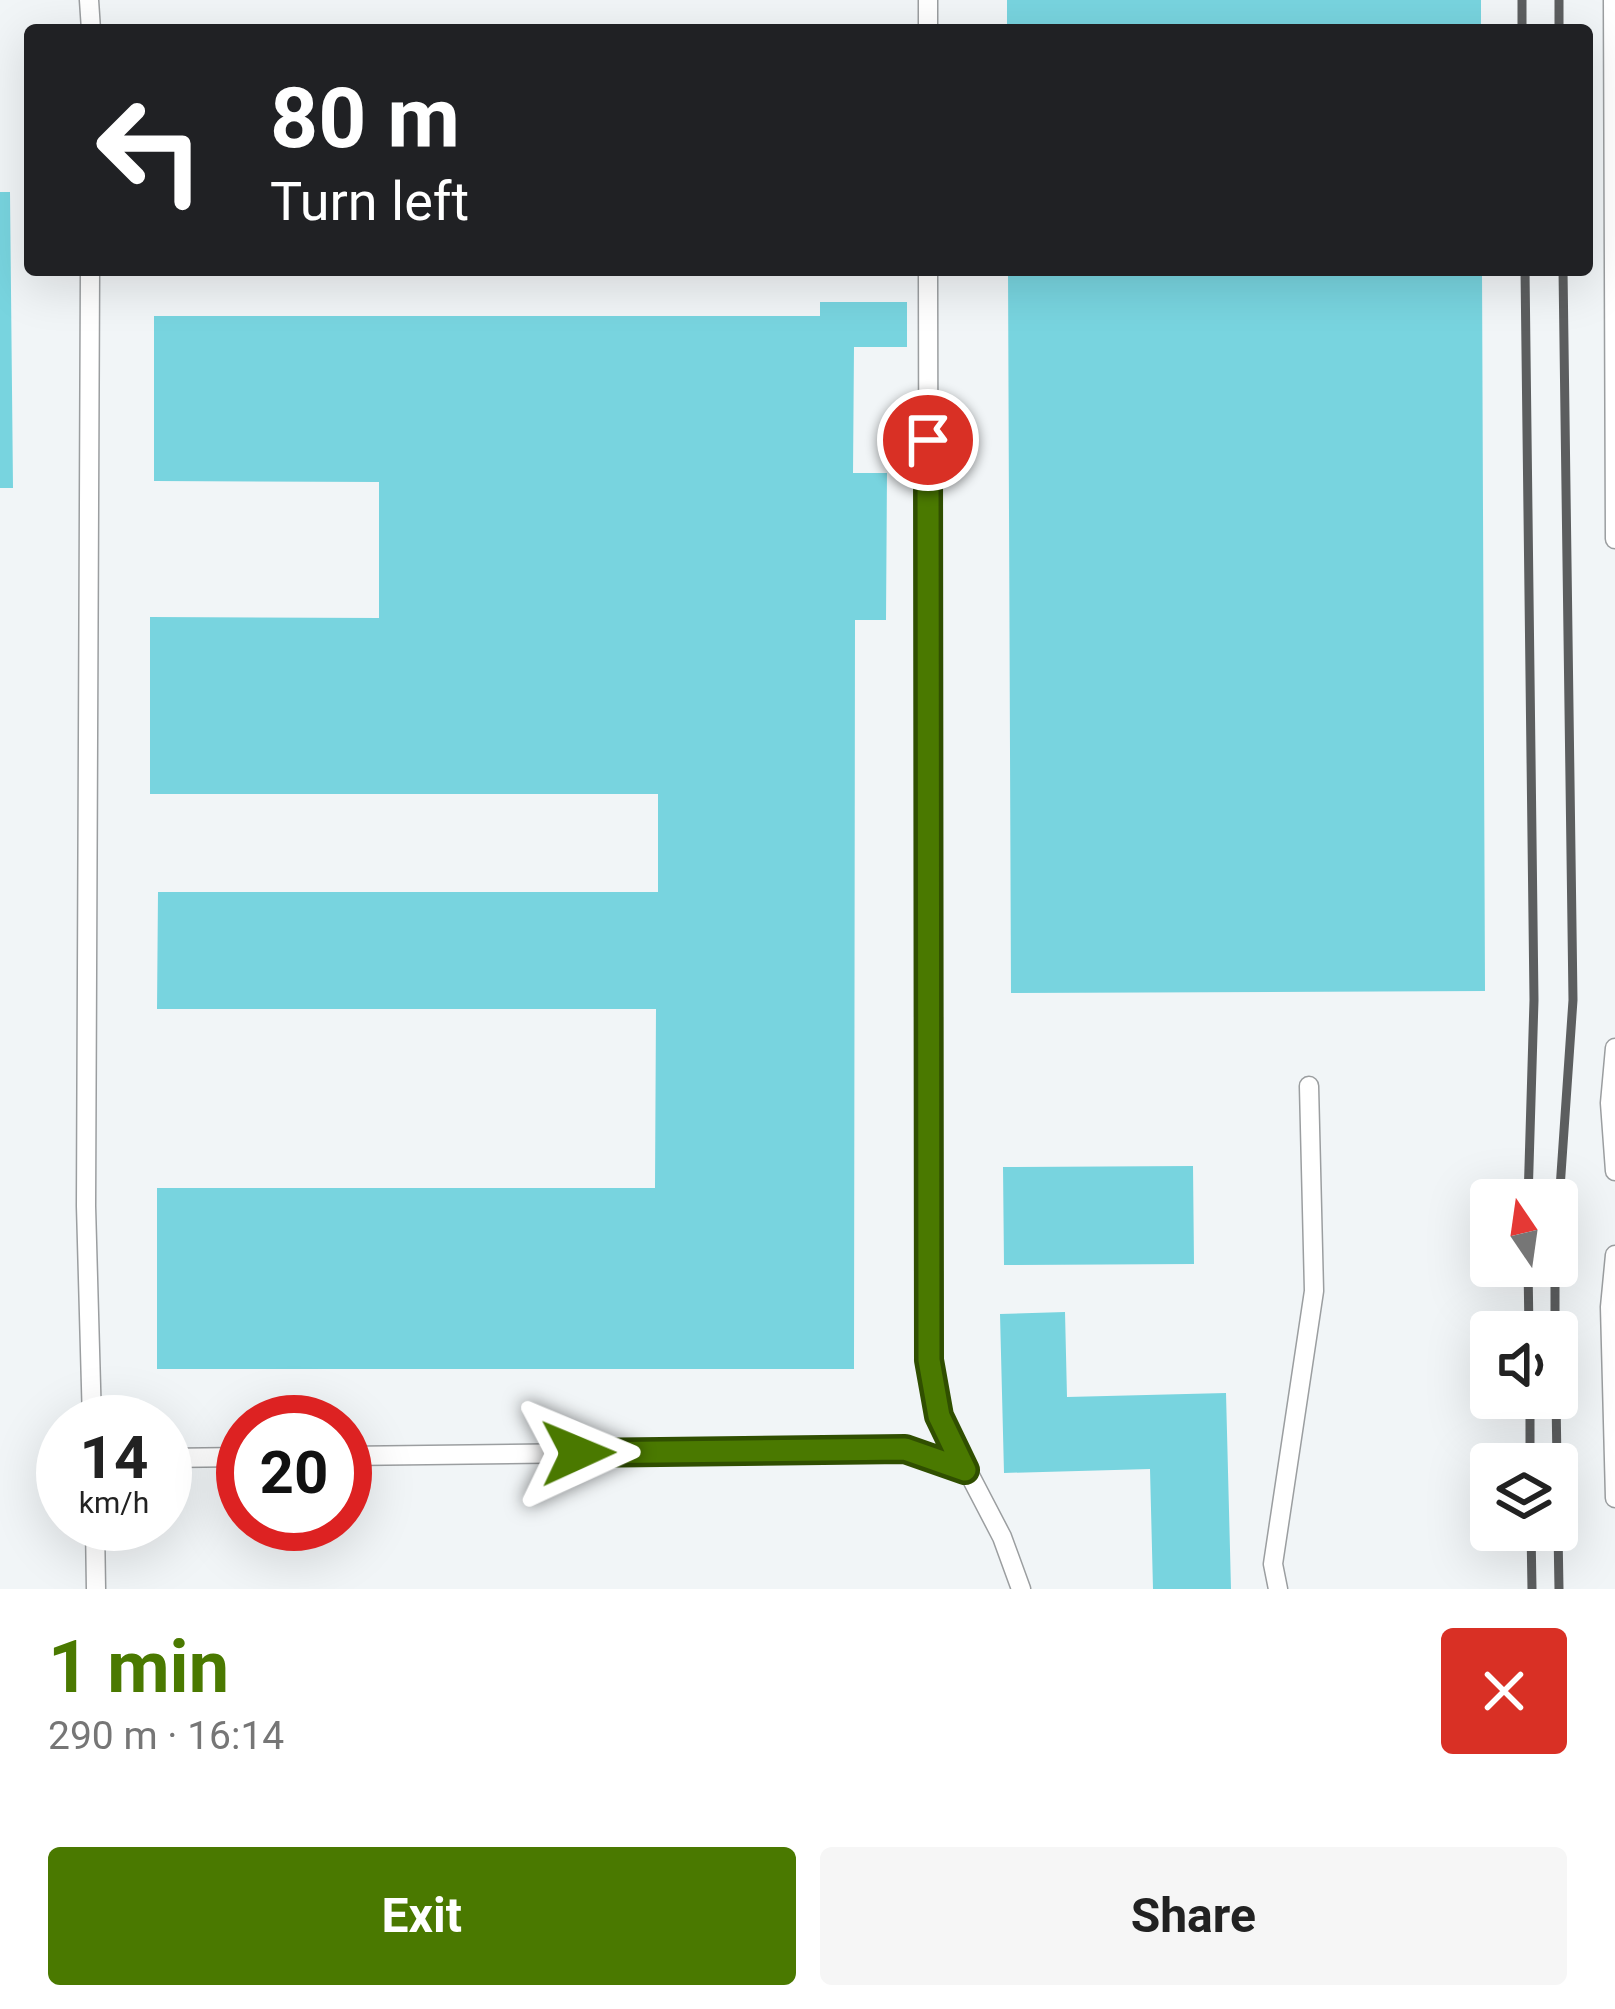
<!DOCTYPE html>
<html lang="en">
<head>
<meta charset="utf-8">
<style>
  body { margin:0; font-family:Roboto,sans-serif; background:#f6f6f6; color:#222; height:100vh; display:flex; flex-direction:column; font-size:45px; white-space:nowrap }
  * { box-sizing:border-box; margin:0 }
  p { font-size:39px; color:#767676 }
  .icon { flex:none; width:66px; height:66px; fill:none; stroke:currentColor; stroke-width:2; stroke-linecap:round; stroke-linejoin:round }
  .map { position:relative; height:1589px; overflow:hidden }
  .details { display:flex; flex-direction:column; background:#fff; flex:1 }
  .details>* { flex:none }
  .banner { position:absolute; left:24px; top:24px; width:1569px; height:252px; border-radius:12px; box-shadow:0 12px 48px #0002; background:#202124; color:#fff; overflow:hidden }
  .needle { width:78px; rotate:347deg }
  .buttons { position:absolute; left:1470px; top:1179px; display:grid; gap:24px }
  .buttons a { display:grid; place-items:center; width:108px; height:108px; border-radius:12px; background:#fff; box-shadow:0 12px 48px #0002; font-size:60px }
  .speed { position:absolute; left:36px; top:1395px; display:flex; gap:24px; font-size:60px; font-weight:700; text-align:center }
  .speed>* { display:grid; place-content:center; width:156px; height:156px; border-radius:50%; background:#fff; box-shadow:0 12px 48px #0002; line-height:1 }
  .speed small { font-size:30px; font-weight:400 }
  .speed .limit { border:18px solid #d22; background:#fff; color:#111 }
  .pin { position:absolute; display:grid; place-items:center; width:102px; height:102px; color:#fff; margin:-51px; border:6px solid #fff; border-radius:50%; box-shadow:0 3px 12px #0007 }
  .me { position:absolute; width:132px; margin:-66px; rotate:89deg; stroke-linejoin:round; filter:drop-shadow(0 0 9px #0008) }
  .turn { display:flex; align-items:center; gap:42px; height:252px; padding:0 48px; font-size:54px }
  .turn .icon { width:156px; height:156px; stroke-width:2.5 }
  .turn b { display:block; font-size:84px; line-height:102px }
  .round { display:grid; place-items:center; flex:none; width:126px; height:126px; border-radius:12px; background:#f6f6f6 }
  .headline { display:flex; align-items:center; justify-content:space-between; height:204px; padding:0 48px }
  h1 { font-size:72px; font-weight:700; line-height:90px; color:#4a7900 }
  .cta { display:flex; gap:24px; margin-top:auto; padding:24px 48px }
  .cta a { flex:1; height:138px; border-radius:12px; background:#4a7900; color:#fff; font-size:48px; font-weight:700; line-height:138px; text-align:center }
  .cta a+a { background:#f6f6f6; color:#222 }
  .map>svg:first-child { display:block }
  .building { fill:#78d4df }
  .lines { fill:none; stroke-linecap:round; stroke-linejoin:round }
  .lane-casing { stroke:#9b9ea0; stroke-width:21 }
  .lane { stroke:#fff; stroke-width:18 }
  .rail { stroke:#5c5e5f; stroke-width:9 }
  .route-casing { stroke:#304f00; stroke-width:30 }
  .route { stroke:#4a7900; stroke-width:21 }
</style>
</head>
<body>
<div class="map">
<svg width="1615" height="1589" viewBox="0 0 1615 1589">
  <rect width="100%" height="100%" fill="#f1f5f7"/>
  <!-- building -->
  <path class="building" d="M1007 0H1481V30H1007Z
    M0 192H10L13 488H0Z
    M1008 270H1482L1485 991 1011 993Z
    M820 302H907V347H854L853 473H887L886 620H855L854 1369H157V1188H655L656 1009H157L158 892H658V794H150V617L379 618V482L154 481V316H820Z
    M1193 1166 1194 1264 1004 1265 1003 1167Z
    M1065 1312 1067 1397 1226 1393 1231 1589H1153L1150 1469 1004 1473 1000 1314Z"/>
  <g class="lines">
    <!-- lane casing -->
    <g class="lane-casing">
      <path id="lane" d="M89 0 91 30
        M1613 0 1615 539
        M928 30V0
        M90 270 86 1206 92 1422
        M928 270 930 1360 939 1416 1002 1537 1021 1589
        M1615 1048 1610 1103 1615 1171
        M1615 1255 1610 1307 1615 1498
        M345 1456 905 1449 965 1470
        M165 1458 243 1457
        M95 1524 96 1589
        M1278 1589 1273 1564 1314 1291 1309 1086"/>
    </g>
    <!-- lane -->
    <use href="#lane" class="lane"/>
    <!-- rail -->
    <path class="rail" d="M1522 0V30
      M1559 0V30
      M1525 270 1534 1000 1528 1200
      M1557 1232 1573 1000 1563 270
      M1528 1266 1529 1332
      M1555 1332V1266
      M1530 1398V1464
      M1556 1398 1557 1464
      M1557 1474 1559 1589
      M1531 1530 1532 1589"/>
  </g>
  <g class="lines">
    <!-- route casing -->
    <g class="route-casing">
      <path id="route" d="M578 1453 905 1449 965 1470 939 1416 929 1360 928 440"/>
    </g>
    <!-- route -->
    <use href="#route" class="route"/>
  </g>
</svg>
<div class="buttons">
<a><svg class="needle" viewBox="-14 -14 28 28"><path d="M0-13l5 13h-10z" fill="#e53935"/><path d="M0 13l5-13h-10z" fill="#767676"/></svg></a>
<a><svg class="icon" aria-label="sound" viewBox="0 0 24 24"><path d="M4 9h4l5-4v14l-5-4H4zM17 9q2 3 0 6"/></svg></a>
<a><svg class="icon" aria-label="layers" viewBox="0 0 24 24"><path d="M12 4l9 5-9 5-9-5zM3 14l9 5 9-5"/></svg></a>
</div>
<div class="speed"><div>14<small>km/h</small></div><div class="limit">20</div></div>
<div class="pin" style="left:928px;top:440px;background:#d93025"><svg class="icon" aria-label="arrive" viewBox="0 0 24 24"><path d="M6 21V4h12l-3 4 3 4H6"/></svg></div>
<svg class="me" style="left:578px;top:1453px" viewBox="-20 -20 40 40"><path d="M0-17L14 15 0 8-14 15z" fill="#4a7900" stroke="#fff" stroke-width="4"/></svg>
<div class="banner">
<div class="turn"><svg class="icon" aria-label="left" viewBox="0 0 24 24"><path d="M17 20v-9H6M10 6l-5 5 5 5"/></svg><div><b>80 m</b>Turn left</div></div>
</div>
</div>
<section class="details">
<div class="headline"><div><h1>1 min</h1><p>290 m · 16:14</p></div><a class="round" style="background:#d93025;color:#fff"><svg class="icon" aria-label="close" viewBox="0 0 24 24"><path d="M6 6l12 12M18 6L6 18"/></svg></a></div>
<div class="cta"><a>Exit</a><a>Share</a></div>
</section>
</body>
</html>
